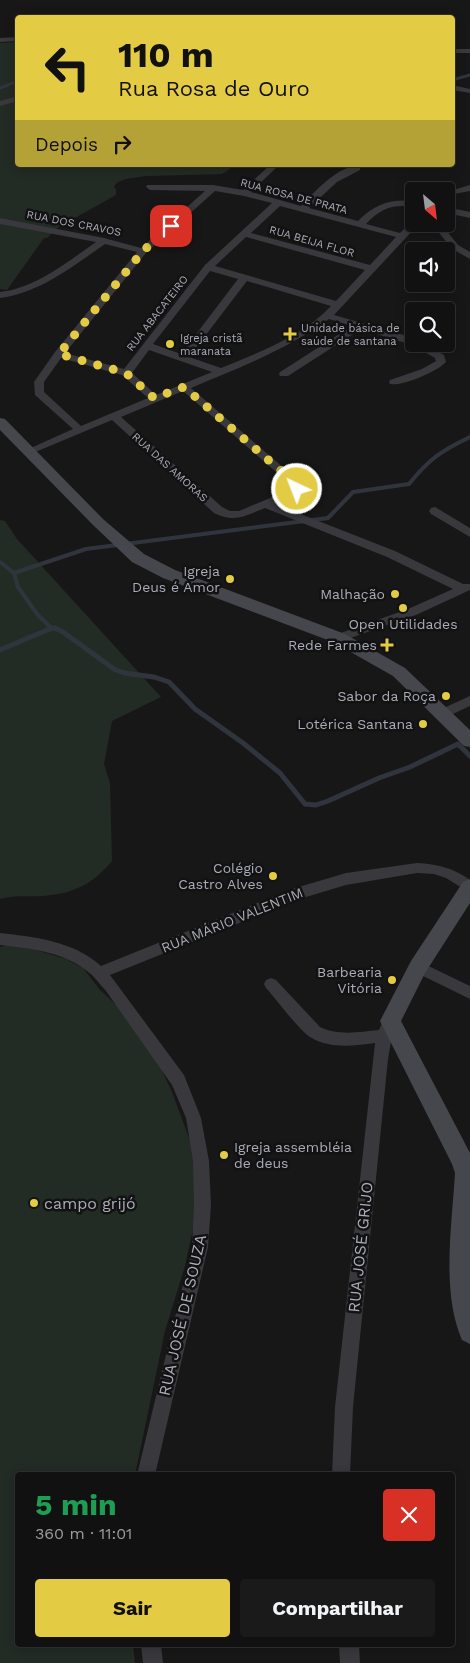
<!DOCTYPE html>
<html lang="pt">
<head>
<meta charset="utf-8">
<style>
  body { margin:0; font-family:"Work Sans",sans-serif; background:#1a1a1b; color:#f1f3f6; height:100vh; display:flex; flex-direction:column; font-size:19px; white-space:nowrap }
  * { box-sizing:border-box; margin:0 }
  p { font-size:16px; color:#9c9d9f }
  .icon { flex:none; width:28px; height:28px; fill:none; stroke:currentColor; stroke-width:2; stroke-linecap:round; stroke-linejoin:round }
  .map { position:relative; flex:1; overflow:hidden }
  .sheet { position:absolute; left:15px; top:1472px; width:440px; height:175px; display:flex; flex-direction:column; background:#111112; border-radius:5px; box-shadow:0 2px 12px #0003,0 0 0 1px #303132 }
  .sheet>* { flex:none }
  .banner { position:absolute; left:15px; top:15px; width:440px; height:152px; border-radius:5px; box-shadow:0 2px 12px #0003,0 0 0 1px #303132; background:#e3cb44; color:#111; overflow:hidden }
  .needle { width:32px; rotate:152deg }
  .fabs { position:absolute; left:405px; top:182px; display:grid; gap:10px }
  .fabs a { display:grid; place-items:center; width:50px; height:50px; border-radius:5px; background:#111112; box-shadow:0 2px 12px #0003,0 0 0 1px #303132; font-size:25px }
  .pin { position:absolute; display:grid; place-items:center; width:42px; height:42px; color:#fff; margin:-21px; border-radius:10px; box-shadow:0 2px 8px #0006 }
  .me { position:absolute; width:55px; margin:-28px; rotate:317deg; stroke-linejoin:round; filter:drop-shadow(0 0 4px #0008) }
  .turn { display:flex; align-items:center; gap:18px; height:105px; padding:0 20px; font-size:22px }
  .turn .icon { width:65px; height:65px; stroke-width:2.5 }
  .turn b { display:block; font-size:35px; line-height:42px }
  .then { display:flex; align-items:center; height:48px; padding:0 20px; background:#0003; gap:10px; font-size:19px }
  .round { display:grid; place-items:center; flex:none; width:52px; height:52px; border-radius:5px; background:#1a1a1b }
  .head { display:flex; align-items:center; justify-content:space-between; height:85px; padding:0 20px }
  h1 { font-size:30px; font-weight:700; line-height:38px; color:#1e9e55 }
  .action { display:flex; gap:10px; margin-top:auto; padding:10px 20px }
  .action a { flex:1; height:58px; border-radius:5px; background:#e3cb44; color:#111; font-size:20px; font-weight:700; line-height:58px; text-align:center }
  .action a+a { background:#1a1a1b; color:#f1f3f6 }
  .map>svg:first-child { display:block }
  .green { fill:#232b25 }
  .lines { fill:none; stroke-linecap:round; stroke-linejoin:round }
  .stream-far2 { stroke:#30353d; stroke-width:3 }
  .stream-far1 { stroke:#30353d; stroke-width:4 }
  .stream { stroke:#30353d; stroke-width:5 }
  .street { fill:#38383d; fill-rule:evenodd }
  .secondary { fill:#46474d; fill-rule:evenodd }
  .route { stroke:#e3cb44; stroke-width:9; stroke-dasharray:0 16.2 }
  .poi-dot { fill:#e3cb44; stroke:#121213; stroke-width:2 }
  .labels { text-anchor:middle; stroke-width:5; stroke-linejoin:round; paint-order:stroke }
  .far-street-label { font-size:11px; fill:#aaacb7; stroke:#121213 }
  .far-poi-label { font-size:11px; fill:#aaacb7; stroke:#121213; text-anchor:start }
  .poi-label { font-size:14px; fill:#aaacb7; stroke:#121213; text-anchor:end }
  .street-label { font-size:14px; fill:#aaacb7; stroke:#121213 }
  .near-poi-label { font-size:16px; fill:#aaacb7; stroke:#121213; text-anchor:start }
  .near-street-label { font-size:16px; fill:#aaacb7; stroke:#121213 }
</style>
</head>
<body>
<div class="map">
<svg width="470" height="1663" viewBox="0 0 470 1663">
  <rect width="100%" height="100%" fill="#171718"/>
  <!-- green -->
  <path class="green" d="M17 42 18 165H236L222 174 146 176 126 179 118 182 114 186 116 190V195L57 228 47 238H44L7 290 0 289V43Z
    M0 520 5 521 17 539 161 697 112 721 104 764 110 783 112 861C93 884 73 894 42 896 28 897 14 895 0 899Z
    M8 945 33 949 66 959 83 968 100 990 126 1014 158 1062 172 1092 196 1157 197 1210 185 1266 165 1331 135 1475H18V1645H133L135 1663H0V947Z"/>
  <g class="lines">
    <!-- stream-far2 -->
    <path class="stream-far2" d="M452 80 470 75
      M0 88 18 81"/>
    <!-- stream-far1 -->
    <path class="stream-far1" d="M0 562 14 573 18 587 37 614 49 626 58 630
      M14 573 86 549 328 518 353 492 409 484C429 459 441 451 470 437
      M49 630 53 628"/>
    <!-- stream -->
    <path class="stream" d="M55 628 63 632 114 669 124 673 154 677 169 682 195 709 243 743 280 773 305 804 316 805 328 801 379 778 410 767 458 744 470 756
      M0 650 52 628"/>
    <!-- street -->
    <path class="street" d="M18 37V41L0 42V38Z
      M452 49H470V53H452Z
      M452 85 470 89V93L452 90Z
      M18 96V101L0 106V101Z
      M270 165H279L251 192 301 206C313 193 341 163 360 166V170L337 182 309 208 358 221C375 204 390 199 414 201V207C393 204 381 208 366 224L400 233 408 225H414L416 227 334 315 414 338V344H424L444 355 446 362C438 371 402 387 390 384L389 382 390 380 422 369 436 361 435 358 412 345 361 329 288 376H280L279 374 280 372 352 326 329 319C286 350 239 368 191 388L299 481 303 486 300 493 275 504 395 551 463 584H470V590L416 615 339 642 333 638 335 635 408 609 453 589 387 557 265 508C245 516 234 523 214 513L112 420 33 453H25L24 451 73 429 35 395 34 382 55 352 137 252 105 244C73 266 40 293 0 298V292C36 288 67 262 96 242L0 224V218L104 238 141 248 205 191 150 190 146 187 147 185H213L243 190ZM215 191 244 196 272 203 205 265 124 369 65 353 146 253ZM280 206 396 237 370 265 251 233ZM246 237 365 270 336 301 215 266ZM210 271 238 279 181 354 153 344ZM247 281 331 306C302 337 259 352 221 368L189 357ZM149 350 212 372 156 395 132 373ZM61 358 122 375 148 398 81 426 44 392V382ZM183 391 291 485V489L239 511H230L222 507 121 417Z
      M470 185V191L454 194 450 191Z
      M446 207 470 212V218L446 213Z
      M432 224H441L458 245 470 252V259L452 249Z
      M435 507 470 528V537L431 514 429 511 431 508Z
      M470 696V706L442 719 437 717 436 714 437 711Z
      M417 863C438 864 453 868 470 880V893L446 878 434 874 417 873 346 885 296 900 110 975 184 1075 201 1118 209 1161 211 1205 208 1247 155 1475H137L192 1247 194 1205 193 1161 186 1118 172 1085 106 991 92 975C66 952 34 949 0 945V933C36 937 73 941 101 966L292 889 346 873Z
      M418 961 470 986V999L413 971 411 967 413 963Z
      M271 978 276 980 320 1027C339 1036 359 1032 379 1030L385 1016 390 1015 395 1016 398 1021 392 1036 388 1059 353 1407 350 1475H332L335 1407 375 1043C354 1046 329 1049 310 1037 298 1029 277 1000 266 988L264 984 266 980Z
      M141 1645H161L163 1663H143Z
      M339 1645H359L360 1663H340Z"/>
    <!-- secondary -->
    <path class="secondary" d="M0 418 5 419 103 519 144 554 175 570 345 634 405 668 470 730V747L464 746 393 676 333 642 163 578 132 562 93 525 0 430Z
      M470 879V903L425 973 401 1021 470 1153V1344L462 1340C441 1292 452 1225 455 1173L452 1164 380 1021 411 961 463 882Z"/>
  </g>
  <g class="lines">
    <!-- route -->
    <path class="route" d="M171 226 143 251 59 354 126 373 154 398 184 387 295 483 297 489"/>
  </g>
  <!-- markers -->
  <g class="poi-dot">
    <path d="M287.5 326.5h5v5h5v5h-5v5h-5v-5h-5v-5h5z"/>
    <circle cx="170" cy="344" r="5"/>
    <circle cx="230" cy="579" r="5"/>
    <circle cx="395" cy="594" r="5"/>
    <circle cx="403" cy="608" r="5"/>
    <path d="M384.5 637.5h5v5h5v5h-5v5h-5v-5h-5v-5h5z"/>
    <circle cx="446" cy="696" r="5"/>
    <circle cx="423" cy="724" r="5"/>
    <circle cx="273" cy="876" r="5"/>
    <circle cx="392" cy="980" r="5"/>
    <circle cx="224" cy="1155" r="5"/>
    <circle cx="34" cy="1203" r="5"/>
  </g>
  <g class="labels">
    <!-- far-street labels -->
    <g class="far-street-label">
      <text transform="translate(294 196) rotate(15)" y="4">RUA ROSA DE PRATA</text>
      <text transform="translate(74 223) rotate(11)" y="4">RUA DOS CRAVOS</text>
      <text transform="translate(312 241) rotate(16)" y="4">RUA BEIJA FLOR</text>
      <text transform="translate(157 313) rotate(-52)" y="4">RUA ABACATEIRO</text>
      <text transform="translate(170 467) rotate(42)" y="4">RUA DAS AMORAS</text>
    </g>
    <!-- far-poi labels -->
    <g class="far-poi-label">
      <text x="301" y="332">Unidade básica de<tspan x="301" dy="13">saúde de santana</tspan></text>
      <text x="180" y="342">Igreja cristã<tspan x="180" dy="13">maranata</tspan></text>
    </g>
    <!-- poi labels -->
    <g class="poi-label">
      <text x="220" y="576">Igreja<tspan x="220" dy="16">Deus é Amor</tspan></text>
      <text x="385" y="599">Malhação</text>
      <text x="403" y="629" text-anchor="middle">Open Utilidades</text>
      <text x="377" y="650">Rede Farmes</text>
      <text x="436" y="701">Sabor da Roça</text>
      <text x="413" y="729">Lotérica Santana</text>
      <text x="263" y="873">Colégio<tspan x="263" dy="16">Castro Alves</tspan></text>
      <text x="382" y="977">Barbearia<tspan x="382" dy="16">Vitória</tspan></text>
      <text x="234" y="1152" text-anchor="start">Igreja assembléia<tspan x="234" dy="16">de deus</tspan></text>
    </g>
    <!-- street labels -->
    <g class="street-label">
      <text transform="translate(232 920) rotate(-22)" y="5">RUA MÁRIO VALENTIM</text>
    </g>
    <!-- near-poi labels -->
    <g class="near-poi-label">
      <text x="44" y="1209">campo grijó</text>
    </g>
    <!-- near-street labels -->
    <g class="near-street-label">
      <text transform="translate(360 1247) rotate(-84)" y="6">RUA JOSÉ GRIJO</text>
      <text transform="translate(182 1315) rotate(-77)" y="6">RUA JOSÉ DE SOUZA</text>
    </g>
  </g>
</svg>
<div class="fabs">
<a><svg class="needle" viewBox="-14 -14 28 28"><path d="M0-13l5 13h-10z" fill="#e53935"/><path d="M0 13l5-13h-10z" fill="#9c9d9f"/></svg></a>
<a><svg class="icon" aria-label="sound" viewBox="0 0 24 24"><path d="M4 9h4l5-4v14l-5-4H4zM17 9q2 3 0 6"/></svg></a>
<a><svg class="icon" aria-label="search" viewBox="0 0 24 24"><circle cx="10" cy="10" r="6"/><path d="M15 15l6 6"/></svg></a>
</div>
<div class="pin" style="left:171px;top:226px;background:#d93025"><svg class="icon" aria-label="arrive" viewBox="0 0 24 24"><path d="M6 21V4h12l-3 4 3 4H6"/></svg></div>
<svg class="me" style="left:297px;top:489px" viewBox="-20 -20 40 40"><circle r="17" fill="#e3cb44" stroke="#fff" stroke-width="3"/><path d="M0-11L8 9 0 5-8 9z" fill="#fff"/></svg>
<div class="banner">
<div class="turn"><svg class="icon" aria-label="left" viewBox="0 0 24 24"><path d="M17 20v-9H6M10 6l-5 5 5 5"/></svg><div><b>110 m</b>Rua Rosa de Ouro</div></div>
<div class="then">Depois<svg class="icon" aria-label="right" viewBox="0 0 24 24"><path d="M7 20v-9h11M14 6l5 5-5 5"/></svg></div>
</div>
<section class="sheet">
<div class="head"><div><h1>5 min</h1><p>360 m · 11:01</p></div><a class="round" style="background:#d93025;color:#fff"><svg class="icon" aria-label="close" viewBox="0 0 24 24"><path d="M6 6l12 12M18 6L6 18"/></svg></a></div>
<div class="action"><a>Sair</a><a>Compartilhar</a></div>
</section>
</div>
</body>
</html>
